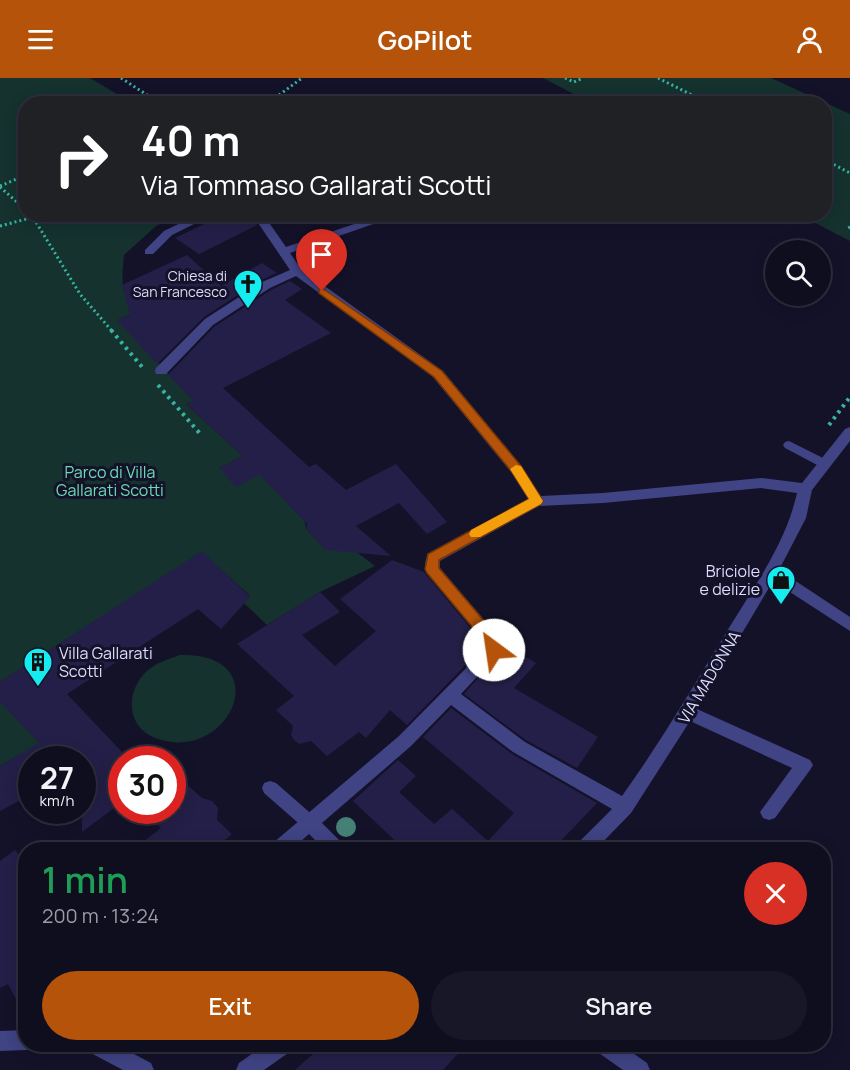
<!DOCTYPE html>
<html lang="en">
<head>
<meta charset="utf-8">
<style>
  body { margin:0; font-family:Manrope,sans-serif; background:#181728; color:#f1f3f6; height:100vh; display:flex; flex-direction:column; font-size:22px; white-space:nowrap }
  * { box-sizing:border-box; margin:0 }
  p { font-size:20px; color:#9b9ca4 }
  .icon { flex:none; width:33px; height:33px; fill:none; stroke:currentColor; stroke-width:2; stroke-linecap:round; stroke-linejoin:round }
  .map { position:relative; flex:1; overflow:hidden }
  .side { position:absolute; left:18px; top:764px; width:813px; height:210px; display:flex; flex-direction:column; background:#0f0e1f; border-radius:24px; box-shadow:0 3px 15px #0003,0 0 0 2px #2f2e3d }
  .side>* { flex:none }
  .banner { position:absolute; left:18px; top:18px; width:814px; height:126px; border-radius:24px; box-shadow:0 3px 15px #0003,0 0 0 2px #2f2e3d; background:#202124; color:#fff; overflow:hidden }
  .fabs { position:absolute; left:765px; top:162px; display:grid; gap:12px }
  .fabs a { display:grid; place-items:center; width:66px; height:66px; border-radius:50%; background:#0f0e1f; box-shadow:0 3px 15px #0003,0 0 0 2px #2f2e3d; font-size:30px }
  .speed { position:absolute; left:18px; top:668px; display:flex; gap:12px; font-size:30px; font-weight:700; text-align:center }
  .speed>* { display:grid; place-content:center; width:78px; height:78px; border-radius:50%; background:#0f0e1f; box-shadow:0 3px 15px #0003,0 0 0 2px #2f2e3d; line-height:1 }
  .speed small { font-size:15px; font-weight:400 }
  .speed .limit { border:9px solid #d22; background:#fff; color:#111 }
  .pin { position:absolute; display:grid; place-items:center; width:51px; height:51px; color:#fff; margin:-62px -26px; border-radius:50% 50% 50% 0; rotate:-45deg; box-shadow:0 0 6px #0007 }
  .pin .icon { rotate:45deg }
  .me { position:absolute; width:66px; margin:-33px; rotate:329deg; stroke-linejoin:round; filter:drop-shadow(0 0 4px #0008) }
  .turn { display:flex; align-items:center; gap:21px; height:126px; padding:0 24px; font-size:27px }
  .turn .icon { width:78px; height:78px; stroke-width:2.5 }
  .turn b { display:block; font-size:42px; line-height:51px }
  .round { display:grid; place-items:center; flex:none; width:63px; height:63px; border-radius:32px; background:#181728 }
  .headline { display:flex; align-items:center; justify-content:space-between; height:102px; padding:0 24px }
  h1 { font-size:36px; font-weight:600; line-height:45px; color:#1e9e55 }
  .cta { display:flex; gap:12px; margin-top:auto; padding:12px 24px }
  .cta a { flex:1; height:69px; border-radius:36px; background:#b45309; color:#fff; font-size:24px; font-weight:600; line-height:69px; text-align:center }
  .cta a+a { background:#181728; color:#f1f3f6 }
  header { display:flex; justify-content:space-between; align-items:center; height:78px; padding:0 24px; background:#b45309; color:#fff; font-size:27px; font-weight:600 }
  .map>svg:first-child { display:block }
  .green { fill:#15322f }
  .building { fill:#241f48 }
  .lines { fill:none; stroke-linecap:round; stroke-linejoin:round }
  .path-far1 { stroke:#38b4a3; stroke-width:3; stroke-dasharray:2 3; stroke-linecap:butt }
  .path { stroke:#38b4a3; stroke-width:4; stroke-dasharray:3 4.5; stroke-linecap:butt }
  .lane { fill:#404384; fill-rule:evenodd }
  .street { fill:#404384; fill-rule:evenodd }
  .tree { fill:#448076 }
  .route { fill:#b45309; stroke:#753606; stroke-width:1.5 }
  .slow { fill:#f59e0b }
  .labels { text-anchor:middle; stroke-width:6; stroke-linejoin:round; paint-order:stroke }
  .far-poi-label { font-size:14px; fill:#dddcfd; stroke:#141229; text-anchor:end }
  .park-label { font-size:16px; fill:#6bdab5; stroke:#141229 }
  .poi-label { font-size:16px; fill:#dddcfd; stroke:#141229; text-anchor:end }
  .street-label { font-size:16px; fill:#dddcfd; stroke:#141229 }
</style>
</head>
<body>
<header><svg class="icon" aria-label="menu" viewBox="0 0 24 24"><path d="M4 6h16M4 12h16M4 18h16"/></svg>GoPilot<svg class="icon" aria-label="person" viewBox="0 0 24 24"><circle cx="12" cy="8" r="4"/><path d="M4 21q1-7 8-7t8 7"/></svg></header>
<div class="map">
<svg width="850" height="992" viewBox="0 0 850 992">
  <rect width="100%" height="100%" fill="#141229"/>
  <!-- green -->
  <path class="green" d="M0 0H90L132 25 26 26V136L181 137 156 148 124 177C122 199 119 217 136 234L118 242 194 323 186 326 243 378 219 390 279 387 268 405 304 442 307 452 326 472 350 469 375 488 320 514 267 547 244 525 250 518 202 474 0 604Z
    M543 0H771L850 36V163L800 137 825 136V26L591 25Z
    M180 577C279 574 230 688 155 660 125 648 126 612 147 593 157 584 169 581 180 577Z
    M0 624 78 644 0 688Z"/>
  <!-- building -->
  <path class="building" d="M225 136H250L257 147 199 176 175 160Z
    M187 177 221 208 262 185 277 195 261 202 204 239 157 286 117 242 130 237 122 207Z
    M290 203 302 211 285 222 331 255 223 310 309 389 316 386 346 412 396 386 447 444 427 456 399 425 356 448 391 478 326 472 307 452V446L260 397 236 409 219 390 243 378 186 326 194 323 168 297 214 249 271 212Z
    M202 473 250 519 221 551 198 531 67 616 122 674V724L82 754V681H32V716L0 733V688L39 665 0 624V604Z
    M392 482 424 494 482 564 483 569 407 647 390 632 366 660 359 654 327 678 311 663 299 666 294 662 291 657 293 648 276 632 294 618 237 566 320 514 340 534 302 557 335 588 376 553 340 521Z
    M507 568 536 585 514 610 598 659 577 690 526 662 464 616Z
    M451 630 512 676 597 725 553 771H404L353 723 398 682 416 698 399 714 434 746 452 731 488 763 514 735 423 659Z
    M183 703 202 720 212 723 218 730 217 742 232 756 214 771H134L161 750 143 732H172V711Z
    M15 772 26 785V940L8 906 0 910V783Z
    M324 966H467L443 992H295Z"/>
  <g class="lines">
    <!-- path-far1 -->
    <path class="path-far1" d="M121 0 161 26
      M565 0 574 4 583 0
      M658 0 710 26
      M267 26 302 0
      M825 82 850 95
      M0 108 26 97
      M0 109 26 132
      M31 136 80 216 112 253
      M0 148 34 139
      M850 149 848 150 850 151"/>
    <!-- path -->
    <path class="path" d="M111 252 143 290
      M158 307 202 358
      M829 347 850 319"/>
    <!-- lane -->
    <path class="lane" d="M789 363 829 383 831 386 829 389H821L785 370 783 367 785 364Z
      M270 703 276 705 316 740 318 745 316 750 310 752 304 750 264 715 262 710 264 705Z"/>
    <!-- street -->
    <path class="street" d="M577 16 582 19 574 26H562Z
      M199 136H214L172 157 153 176H145V172L164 153Z
      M252 136H263L286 169 384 136H402L290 175 301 191 443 293 521 388 541 418 603 415 761 400 802 405 845 351 850 349V363L812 412 806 440 779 492 850 539V553L773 503 697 631 810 682 813 687 810 692 775 740 769 742 763 740 760 734 792 690 690 643 631 735 596 771H575L578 765 612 731 513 674 451 627 411 668 322 745 342 765 345 771H324L309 756 292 771H270L273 765 399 658 486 570 484 563 427 495C424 489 425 482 428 476L528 421 511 394 433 299 296 198 270 210 213 247 166 296H156L155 293 156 290 205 241 262 204 290 192ZM761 410 797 415C786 465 754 509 727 553 693 609 660 665 622 718L525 664 461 616 502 572 497 557 440 490V483L539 428 603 425Z
      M26 952V966H34L33 969 26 972 0 973V953Z
      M84 966H115L151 985 154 992H123L87 973Z
      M266 966H294L291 973 264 992H236L239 985Z
      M593 966H620L647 985 650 992H623L596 973Z"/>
  </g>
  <!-- trees -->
  <circle class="tree" cx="346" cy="749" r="10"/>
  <!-- route -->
  <path class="route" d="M322 210 442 293 521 388 543 423 541 426 439 482V490L496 557 501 572 499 576H489L484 563 427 495 425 491 428 476 529 421 512 394 434 299 319 215V211Z"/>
  <!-- slow -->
  <path class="slow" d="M516 387 521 388 541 420 543 423 541 426 480 459H471L469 456 471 452 529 421 510 391Z"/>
  <!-- icons -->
  <defs>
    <g id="church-pin" transform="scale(1.5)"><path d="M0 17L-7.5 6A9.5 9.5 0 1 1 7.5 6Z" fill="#14ecf0" stroke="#141229"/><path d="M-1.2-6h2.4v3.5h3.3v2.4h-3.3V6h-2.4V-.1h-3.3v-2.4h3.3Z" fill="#111"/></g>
    <g id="shop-pin" transform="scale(1.5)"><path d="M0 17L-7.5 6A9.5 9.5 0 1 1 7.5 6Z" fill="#14ecf0" stroke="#141229"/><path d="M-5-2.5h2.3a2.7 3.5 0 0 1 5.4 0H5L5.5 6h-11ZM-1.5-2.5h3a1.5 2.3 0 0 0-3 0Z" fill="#111"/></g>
    <g id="building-pin" transform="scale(1.5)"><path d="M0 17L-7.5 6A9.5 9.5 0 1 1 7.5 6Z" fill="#14ecf0" stroke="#141229"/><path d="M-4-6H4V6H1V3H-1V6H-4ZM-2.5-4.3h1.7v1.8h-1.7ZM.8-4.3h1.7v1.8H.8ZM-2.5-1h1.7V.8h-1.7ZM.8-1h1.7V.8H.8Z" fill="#111"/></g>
  </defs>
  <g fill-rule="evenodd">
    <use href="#church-pin" x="248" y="206"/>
    <use href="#shop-pin" x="781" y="502"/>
    <use href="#building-pin" x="38" y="584"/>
  </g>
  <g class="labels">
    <!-- far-poi labels -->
    <g class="far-poi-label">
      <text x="227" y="203">Chiesa di<tspan x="227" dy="16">San Francesco</tspan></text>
    </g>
    <!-- park labels -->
    <g class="park-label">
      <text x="110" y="400">Parco di Villa<tspan x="110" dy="18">Gallarati Scotti</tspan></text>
    </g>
    <!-- poi labels -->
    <g class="poi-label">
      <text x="760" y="499">Briciole<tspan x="760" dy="18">e delizie</tspan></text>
      <text x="59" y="581" text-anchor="start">Villa Gallarati<tspan x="59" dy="18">Scotti</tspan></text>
    </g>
    <!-- street labels -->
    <g class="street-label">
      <text transform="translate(709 599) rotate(-59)" y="6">VIA MADONNA</text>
    </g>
  </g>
</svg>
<div class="fabs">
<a><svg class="icon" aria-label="search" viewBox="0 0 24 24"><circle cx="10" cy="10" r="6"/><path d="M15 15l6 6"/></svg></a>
</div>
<div class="speed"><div>27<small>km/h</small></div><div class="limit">30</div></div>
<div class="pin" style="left:322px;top:213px;background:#d93025"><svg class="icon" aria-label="arrive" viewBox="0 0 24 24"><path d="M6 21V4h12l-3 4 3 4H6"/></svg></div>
<svg class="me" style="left:494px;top:572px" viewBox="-20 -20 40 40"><circle r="19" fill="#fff"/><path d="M0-13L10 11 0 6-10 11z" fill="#b45309"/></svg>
<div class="banner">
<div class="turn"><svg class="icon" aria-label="right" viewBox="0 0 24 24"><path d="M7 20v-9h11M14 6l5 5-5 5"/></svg><div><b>40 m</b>Via Tommaso Gallarati Scotti</div></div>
</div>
<section class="side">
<div class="headline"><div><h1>1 min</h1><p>200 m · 13:24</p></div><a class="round" style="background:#d93025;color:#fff"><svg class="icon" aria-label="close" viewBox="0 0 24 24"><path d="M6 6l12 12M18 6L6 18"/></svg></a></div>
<div class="cta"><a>Exit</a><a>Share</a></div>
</section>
</div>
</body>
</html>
